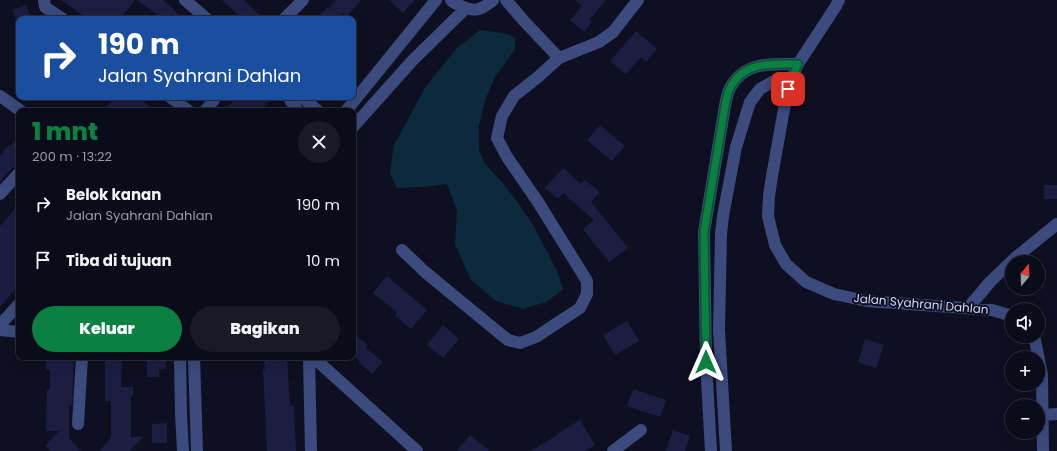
<!DOCTYPE html>
<html lang="id">
<head>
<meta charset="utf-8">
<style>
  body { margin:0; font-family:Poppins,sans-serif; background:#181a26; color:#f1f3f6; height:100vh; display:flex; flex-direction:column; font-size:15px; white-space:nowrap }
  * { box-sizing:border-box; margin:0 }
  p { font-size:13px; color:#999ba2 }
  .icon { flex:none; width:22px; height:22px; fill:none; stroke:currentColor; stroke-width:2; stroke-linecap:round; stroke-linejoin:round }
  .map { position:relative; flex:1; overflow:hidden }
  .side { position:absolute; left:16px; top:108px; width:340px; height:252px; display:flex; flex-direction:column; background:#0a0c19; border-radius:8px; box-shadow:0 4px 16px #0002,0 0 0 1px #2a2c38 }
  .side>* { flex:none }
  .guide { position:absolute; left:16px; top:16px; width:340px; height:84px; border-radius:8px; box-shadow:0 4px 16px #0002,0 0 0 1px #2a2c38; background:#1a4fa0; color:#fff; overflow:hidden }
  .needle { width:26px; rotate:19deg }
  .tools { position:absolute; left:1005px; top:255px; display:grid; gap:8px }
  .tools a { display:grid; place-items:center; width:40px; height:40px; border-radius:50%; background:#0a0c19; box-shadow:0 4px 16px #0002,0 0 0 1px #2a2c38; font-size:20px }
  .pin { position:absolute; display:grid; place-items:center; width:34px; height:34px; color:#fff; margin:-17px; border-radius:8px; box-shadow:0 2px 6px #0006 }
  .me { position:absolute; width:44px; margin:-22px; rotate:0deg; stroke-linejoin:round; filter:drop-shadow(0 0 3px #0008) }
  .turn { display:flex; align-items:center; gap:14px; height:84px; padding:0 16px; font-size:18px }
  .turn .icon { width:52px; height:52px; stroke-width:2.5 }
  .turn b { display:block; font-size:28px; line-height:34px }
  .round { display:grid; place-items:center; flex:none; width:42px; height:42px; border-radius:21px; background:#181a26 }
  .overview { display:flex; align-items:center; justify-content:space-between; height:68px; padding:0 16px }
  h1 { font-size:24px; font-weight:800; line-height:30px; color:#0b8043 }
  .button { display:flex; gap:8px; margin-top:auto; padding:8px 16px }
  .button a { flex:1; height:46px; border-radius:24px; background:#0b8043; color:#fff; font-size:16px; font-weight:800; line-height:46px; text-align:center }
  .button a+a { background:#181a26; color:#f1f3f6 }
  ul { padding:0; list-style:none }
  li { display:flex; align-items:center; gap:12px; height:56px; padding:0 16px }
  li div { flex:1 }
  li b { display:block; font-size:15px }
  li em { font-style:normal }
  .map>svg:first-child { display:block }
  .water { fill:#0b2b3d }
  .building { fill:#1b1e41 }
  .lines { fill:none; stroke-linecap:round; stroke-linejoin:round }
  .minor { stroke:#3b4b7e; stroke-width:12 }
  .route-casing { stroke:#07532c; stroke-width:10 }
  .route { stroke:#0b8043; stroke-width:7 }
  .labels { text-anchor:middle; stroke-width:4; stroke-linejoin:round; paint-order:stroke }
  .street-label { font-size:12px; fill:#d0d7fd; stroke:#0e1021 }
</style>
</head>
<body>
<div class="map">
<svg width="1057" height="451" viewBox="0 0 1057 451">
  <rect width="100%" height="100%" fill="#0e1021"/>
  <!-- water -->
  <path class="water" d="M480 30 504 33 515 38V49L495 77 485 100 479 126V150L485 164 501 181 519 204 535 228 558 273 563 290 546 302 523 309 496 301 471 280 455 244 457 211 447 184 423 187 397 188 390 173 394 145 426 86 457 48Z"/>
  <!-- building -->
  <path class="building" d="M61 0H135L120 19H88Z
    M137 0H163L184 19H163Z
    M222 0H244L264 19H242Z
    M336 0H361L347 16 343 13 339 17 341 19H316L328 7 329 8Z
    M389 0H415L403 13Z
    M575 0H606L589 20 592 22 584 32 570 20 582 6Z
    M26 5 31 17 26 19H19V22H18L12 10Z
    M636 31 657 49 646 62 641 57 626 74 610 61Z
    M116 97H139L154 111H103Z
    M238 97H273L259 111H233L228 106Z
    M600 125 625 146 612 161 587 140Z
    M19 136V164L17 166 14 168 13 167 0 182V156L9 145 10 146Z
    M563 168 581 184 585 180 600 192 591 202 628 248 609 262 583 229 594 220 563 193 558 199 545 188Z
    M1044 185H1057V199H1044Z
    M19 204V285L0 307V226Z
    M387 276 427 310 411 329 395 316 397 312 373 293Z
    M627 321 639 341 615 355 603 335Z
    M443 325 459 339 443 358 427 345Z
    M353 333 368 345 366 348 383 362 372 374 358 362 359 361 353 356Z
    M865 339 884 345 876 368 858 362Z
    M46 357H74L72 405H69V438L81 451H51L45 446 59 431H46L47 390H50V370H46Z
    M105 357H122L121 387H133V396H131V437H143L130 451H99L111 438V401H105Z
    M147 357H166V369H159V377H147Z
    M264 357H287L290 406H294L296 451H267L263 370H265Z
    M633 389 666 400 660 417 627 406Z
    M580 420 595 445 585 451H531L557 435V434Z
    M167 423V443H152V424Z
    M673 430 690 436 685 451H666Z
    M470 435 490 451H457Z"/>
  <g class="lines">
    <!-- minor -->
    <path class="minor" d="M44 0 45 7 63 19
      M185 0 207 19
      M451 0 453 2C469 11 478 14 493 0
      M506 0 524 21 559 58
      M839 0 836 6 798 64 791 80 786 98 772 176 769 196 768 216 775 245 786 264 806 282 834 294 867 301 992 310 1012 316
      M284 19 303 0
      M0 96 21 111
      M170 97 189 111
      M288 97 298 111
      M302 97 318 111
      M205 111 216 97
      M346 111 436 0
      M353 127 412 61 465 9
      M0 194 19 173
      M402 250 425 272 508 340 520 343 536 337 580 308 587 294V281L538 202 507 157 497 138 502 116 514 96 538 77 559 58 599 42 613 32 638 0
      M968 308 990 282 1015 258 1057 224
      M0 325 19 304
      M0 330 19 332
      M1032 336 1035 340 1042 375 1043 451
      M180 357 181 414 183 451
      M194 357 197 451
      M309 357 311 451
      M313 357 417 451
      M1042 415 1057 414
      M78 424 82 357
      M613 451 641 430
      M711 451 706 362 704 232 725 106C726 101 727 94 730 88 744 61 772 64 798 64
      M726 451 719 330 721 234 723 216 736 147 750 102 760 89 772 82 791 80"/>
  </g>
  <g class="lines">
    <!-- route casing -->
    <g class="route-casing">
      <path id="route" d="M706 362 704 232 725 106C726 101 727 94 730 88 744 61 772 64 798 64L791 80 788 89"/>
    </g>
    <!-- route -->
    <use href="#route" class="route"/>
  </g>
  <g class="labels">
    <!-- street labels -->
    <g class="street-label">
      <text transform="translate(921 304) rotate(5)" y="4">Jalan Syahrani Dahlan</text>
    </g>
  </g>
</svg>
<div class="tools">
<a><svg class="needle" viewBox="-14 -14 28 28"><path d="M0-13l5 13h-10z" fill="#e53935"/><path d="M0 13l5-13h-10z" fill="#999ba2"/></svg></a>
<a><svg class="icon" aria-label="sound" viewBox="0 0 24 24"><path d="M4 9h4l5-4v14l-5-4H4zM17 9q2 3 0 6"/></svg></a>
<a>+</a>
<a>−</a>
</div>
<div class="pin" style="left:788px;top:89px;background:#d93025"><svg class="icon" aria-label="arrive" viewBox="0 0 24 24"><path d="M6 21V4h12l-3 4 3 4H6"/></svg></div>
<svg class="me" style="left:706px;top:362px" viewBox="-20 -20 40 40"><path d="M0-17L14 15 0 8-14 15z" fill="#0b8043" stroke="#fff" stroke-width="4"/></svg>
<div class="guide">
<div class="turn"><svg class="icon" aria-label="right" viewBox="0 0 24 24"><path d="M7 20v-9h11M14 6l5 5-5 5"/></svg><div><b>190 m</b>Jalan Syahrani Dahlan</div></div>
</div>
<section class="side">
<div class="overview"><div><h1>1 mnt</h1><p>200 m · 13:22</p></div><a class="round"><svg class="icon" aria-label="close" viewBox="0 0 24 24"><path d="M6 6l12 12M18 6L6 18"/></svg></a></div>
<ul>
<li><svg class="icon" aria-label="right" viewBox="0 0 24 24"><path d="M7 20v-9h11M14 6l5 5-5 5"/></svg><div><b>Belok kanan</b><p>Jalan Syahrani Dahlan</p></div><em>190 m</em></li>
<li><svg class="icon" aria-label="arrive" viewBox="0 0 24 24"><path d="M6 21V4h12l-3 4 3 4H6"/></svg><div><b>Tiba di tujuan</b></div><em>10 m</em></li>
</ul>
<div class="button"><a>Keluar</a><a>Bagikan</a></div>
</section>
</div>
</body>
</html>
